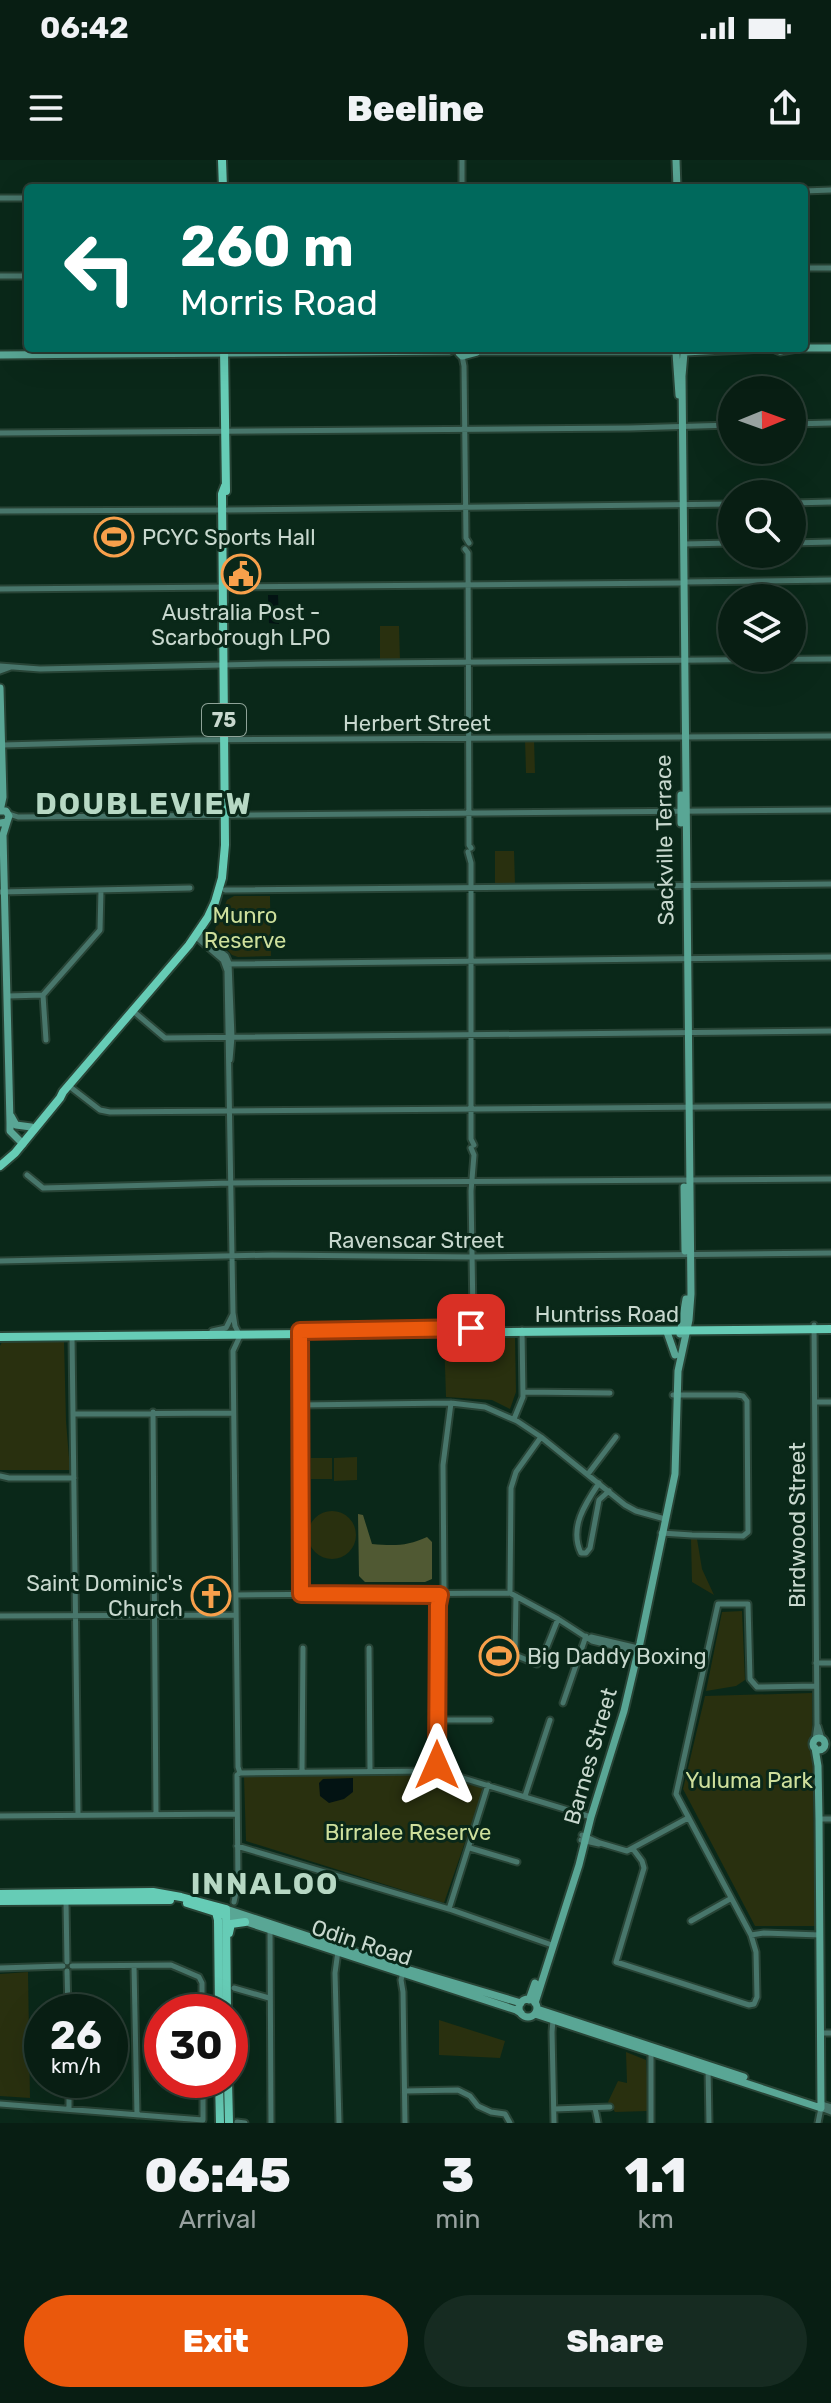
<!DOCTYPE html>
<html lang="en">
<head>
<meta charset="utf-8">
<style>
  body { margin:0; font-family:Rubik,sans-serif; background:#162b21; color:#f1f3f6; height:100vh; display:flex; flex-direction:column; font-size:30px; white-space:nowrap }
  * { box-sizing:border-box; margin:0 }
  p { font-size:26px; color:#98a2a0 }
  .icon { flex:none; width:44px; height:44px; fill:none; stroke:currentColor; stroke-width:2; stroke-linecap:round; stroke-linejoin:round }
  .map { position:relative; height:1963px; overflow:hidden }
  .panel { display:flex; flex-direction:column; background:#081e13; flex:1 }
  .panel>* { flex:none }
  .top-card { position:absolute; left:24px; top:24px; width:784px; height:168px; border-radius:8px; box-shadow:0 8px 32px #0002,0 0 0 2px #293c33; background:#00695c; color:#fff; overflow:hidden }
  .needle { width:52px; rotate:89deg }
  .fabs { position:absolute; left:718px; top:216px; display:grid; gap:16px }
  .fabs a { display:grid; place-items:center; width:88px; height:88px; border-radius:50%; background:#081e13; box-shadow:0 8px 32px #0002,0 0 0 2px #293c33; font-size:40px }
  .speed { position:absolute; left:24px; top:1834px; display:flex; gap:16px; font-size:40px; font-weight:700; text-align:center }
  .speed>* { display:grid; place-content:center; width:104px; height:104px; border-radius:50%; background:#081e13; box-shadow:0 8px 32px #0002,0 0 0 2px #293c33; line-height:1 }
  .speed small { font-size:20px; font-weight:400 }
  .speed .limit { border:12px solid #d22; background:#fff; color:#111 }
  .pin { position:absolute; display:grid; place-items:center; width:68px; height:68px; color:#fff; margin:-34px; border-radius:16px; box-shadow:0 4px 12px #0006 }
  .me { position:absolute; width:88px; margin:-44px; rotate:0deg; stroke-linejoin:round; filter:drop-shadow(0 0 6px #0008) }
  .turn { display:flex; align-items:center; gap:28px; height:168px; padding:0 24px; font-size:36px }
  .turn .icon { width:104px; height:104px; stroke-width:2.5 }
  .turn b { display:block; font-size:56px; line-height:68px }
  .eta { display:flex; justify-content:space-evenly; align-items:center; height:136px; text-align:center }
  .eta b { font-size:48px; font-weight:800; line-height:56px }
  .cta { display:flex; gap:16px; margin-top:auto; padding:16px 24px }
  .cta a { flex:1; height:92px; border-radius:48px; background:#ea580c; color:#fff; font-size:32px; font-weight:800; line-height:92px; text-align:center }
  .cta a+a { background:#162b21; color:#f1f3f6 }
  .status { display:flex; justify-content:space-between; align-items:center; height:56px; padding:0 40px; background:#081e13; direction:ltr }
  .status svg { height:22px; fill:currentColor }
  header { display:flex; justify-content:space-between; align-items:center; height:104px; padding:0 24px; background:#081e13; font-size:36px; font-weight:800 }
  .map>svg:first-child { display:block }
  .green { fill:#29300f }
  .forest { fill:#505933 }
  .water { fill:#031313 }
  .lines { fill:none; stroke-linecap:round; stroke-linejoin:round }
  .street-casing { stroke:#284436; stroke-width:9 }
  .secondary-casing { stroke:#284436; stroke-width:11 }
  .primary-casing { stroke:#284436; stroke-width:12 }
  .street { stroke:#48766b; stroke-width:5 }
  .secondary { stroke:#59a695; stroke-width:7 }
  .primary { stroke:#66ccb6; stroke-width:8 }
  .route-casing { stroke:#983908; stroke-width:20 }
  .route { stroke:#ea580c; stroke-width:14 }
  .labels { text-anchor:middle; stroke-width:6; stroke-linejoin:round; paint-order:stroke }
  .shield { fill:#0a2819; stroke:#8fa398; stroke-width:2 }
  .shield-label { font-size:20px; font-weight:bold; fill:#c8d8ce }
  .poi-label { font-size:22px; fill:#c8d8ce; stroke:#0a2819; text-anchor:start }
  .street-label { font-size:22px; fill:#c8d8ce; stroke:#0a2819 }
  .park-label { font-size:22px; fill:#cedf9c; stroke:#0a2819 }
  .district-label { font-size:30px; font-weight:bold; letter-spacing:2px; fill:#b7d8c4; stroke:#0a2819 }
</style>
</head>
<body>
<div class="status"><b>06:42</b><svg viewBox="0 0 49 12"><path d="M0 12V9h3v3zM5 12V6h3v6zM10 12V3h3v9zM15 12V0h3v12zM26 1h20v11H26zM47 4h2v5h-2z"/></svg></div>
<header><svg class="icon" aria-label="menu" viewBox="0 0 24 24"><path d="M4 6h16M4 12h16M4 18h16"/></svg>Beeline<svg class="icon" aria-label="share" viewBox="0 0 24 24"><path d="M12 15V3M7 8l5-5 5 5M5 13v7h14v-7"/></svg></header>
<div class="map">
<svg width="831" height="1963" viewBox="0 0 831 1963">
  <rect width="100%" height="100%" fill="#0a2819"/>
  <!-- green -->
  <path class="green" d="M380 466H399L400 501H380Z
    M525 579H534L535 613H526Z
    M495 691H514L515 724H495Z
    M234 736H270L271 796 238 797 232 795 217 779 215 769 227 740Z
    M444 1176 515 1178 516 1232 510 1249 492 1240 446 1237Z
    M7 1181H64L66 1261 70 1310H0V1186L2 1182Z
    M357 1297V1320L334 1321V1298Z
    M311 1298H332V1319H311Z
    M308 1375a24 24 0 1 1 48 0a24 24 0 1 1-48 0Z
    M691 1379H697L702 1409 714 1435 692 1422Z
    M742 1451 745 1520 736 1526 706 1531 722 1452Z
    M812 1533 815 1766H755L683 1629 705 1536Z
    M439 1614 484 1627 444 1743 246 1681 244 1617Z
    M28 1812 30 1938 0 1936V1814Z
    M439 1860 505 1881 500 1898 439 1895Z
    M626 1892 646 1900 649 1951 615 1952 608 1942 618 1921 627 1923Z"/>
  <!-- forest -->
  <path class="forest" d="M358 1354 363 1355 372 1384C394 1386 408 1386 427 1377L432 1382V1419L425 1422H365L359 1416Z"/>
  <!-- water -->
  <path class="water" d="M268 435H278L279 464 269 463Z
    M353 1618V1632L344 1639 329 1643 320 1636 319 1623 323 1619Z"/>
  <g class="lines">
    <!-- street casing -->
    <g class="street-casing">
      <path id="street" d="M462 0V28
        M804 31 831 30
        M0 38H28
        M804 108H831
        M0 116H28
        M462 196 464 206 466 378 469 383
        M792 264 831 263
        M0 273 630 268 732 265
        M792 343 831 342
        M227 350 732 344
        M0 351 221 350
        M792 383 831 382
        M684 384 732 383
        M465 389 468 393 469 685 471 688
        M685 422 831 420
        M0 429 680 423
        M0 506 40 509 267 504 831 499
        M0 511 11 507
        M3 585 193 580 831 576
        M9 654 18 657 831 650
        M468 692 471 703V979L474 985
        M225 730 831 724
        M0 732 190 728
        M198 773 226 796 229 803 232 877 230 900
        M195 776 223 800 227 811 233 1153 235 1166 238 1172
        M225 804 831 797
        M43 835 46 880
        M8 836 43 835 100 770 101 730
        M133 851 165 878 831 871
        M69 926 100 950 110 952 831 946
        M471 988 474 995 471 1031 473 1156 476 1165 480 1168
        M27 1015 43 1028 231 1023 831 1019
        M0 1101 272 1095 472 1097 831 1093
        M814 1165 817 1565 815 1580
        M212 1171 226 1168 233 1154
        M300 1172 301 1434
        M72 1176 78 1655
        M523 1232 610 1233
        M815 1242H831
        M301 1245 451 1243 485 1247 517 1261 541 1277 625 1345 636 1351 665 1359
        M153 1252 156 1654
        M73 1254 233 1253
        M514 1259 523 1237 522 1170
        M588 1314 616 1277
        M0 1316 9 1318H74
        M599 1323C585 1344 569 1368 581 1393H586L590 1388 599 1340 609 1331
        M661 1373 692 1375 743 1376 748 1372 747 1241 743 1236 737 1235H673
        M510 1433 511 1328 516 1312 541 1277
        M236 1435 510 1433 558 1459 592 1481 637 1492
        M516 1436 515 1495 537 1504 542 1499 558 1459
        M0 1456 235 1455
        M591 1477 638 1488
        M369 1488 370 1610
        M816 1503H831
        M563 1543 586 1476
        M437 1560H490
        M818 1566 822 1579
        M436 1608 438 1445 444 1428 443 1305 451 1243
        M302 1611 303 1488
        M240 1613 432 1611 436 1608 443 1612 591 1657
        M525 1636 550 1560
        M0 1656 237 1654
        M819 1659H831
        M582 1675 600 1683 627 1691 688 1658
        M581 1680 599 1684
        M237 1686 449 1749 552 1785
        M470 1688 517 1702
        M633 1689 642 1701 644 1708 616 1802 749 1845 754 1844 757 1837 756 1792 751 1775 676 1634 718 1444H748L750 1519 757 1527 816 1526
        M66 1742 67 1802
        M234 1742 238 1723 237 1615 240 1613 238 1607 233 1191 240 1176
        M449 1749 488 1625
        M691 1761 730 1739
        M270 1768 271 1963
        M751 1775 764 1773 820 1775
        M338 1791 335 1813 339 1963
        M72 1806 171 1805 199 1817 202 1823V1852
        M134 1806 137 1955
        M0 1808 63 1806
        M67 1811 68 1852
        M403 1813 401 1820 403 1832 405 1963
        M234 1828 269 1838
        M553 1860 552 1872 554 1963
        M822 1873H831
        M651 1892V1963
        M708 1908 709 1963
        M69 1920V1949
        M405 1931 458 1930 470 1936 478 1946 491 1952 505 1954 510 1963
        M0 1944 203 1960V1920
        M822 1944 831 1947
        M595 1948 598 1963
        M554 1949 610 1947
        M237 1962 245 1963
        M818 1963 821 1948 831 1952"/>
    </g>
    <!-- secondary casing -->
    <g class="secondary-casing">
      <path id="secondary" d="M676 0 677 28
        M459 188V193L462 196 477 192
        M470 188 479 191H674
        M773 188 780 191 797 188
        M804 188H831
        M685 192 764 188
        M676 193 679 235
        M0 195 449 191 457 188
        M0 528 3 637 0 651
        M681 635V663
        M0 651H6L9 656 7 662 0 663
        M7 662 3 675 10 963V971L23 984
        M11 956 16 965 31 967
        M684 1027 685 1091
        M667 1172 675 1195
        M680 1174 686 1139
        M813 1584a6 6 0 1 1 12 0a6 6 0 1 1-12 0Z
        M226 1749 410 1810 521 1843
        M225 1755 516 1850 521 1853
        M519 1848a9 9 0 1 1 18 0a9 9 0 1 1-18 0Z
        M529 1840 535 1823
        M535 1843 579 1705 591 1657 624 1551 640 1483 675 1314 678 1211 689 1160 691 1134 682 216 684 193
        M537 1849 744 1917
        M535 1854 821 1948 819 1659 818 1606 815 1588"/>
    </g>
    <!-- primary casing -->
    <g class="primary-casing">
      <path id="primary" d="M222 0 223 28
        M224 188 226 331
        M0 1006 15 993 60 938 63 932 189 785 208 757 215 742 222 718 225 685 222 334 225 326
        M0 1177 831 1169
        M0 1734 153 1732 181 1737 226 1749 227 1852
        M0 1741 170 1740
        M187 1743 225 1755
        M216 1752 218 1760 219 1852
        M229 1773 231 1764 245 1762
        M219 1920 220 1963
        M228 1920 229 1963"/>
    </g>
    <!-- street -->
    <use href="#street" class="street"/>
    <!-- secondary -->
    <use href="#secondary" class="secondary"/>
    <!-- primary -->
    <use href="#primary" class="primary"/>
  </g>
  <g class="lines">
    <!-- route casing -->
    <g class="route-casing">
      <path id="route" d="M437 1605 438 1445 440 1435 301 1434 300 1171 471 1168"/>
    </g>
    <!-- route -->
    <use href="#route" class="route"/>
  </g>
  <!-- icons -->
  <defs>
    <g id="stadium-ring" transform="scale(2)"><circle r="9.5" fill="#0a2819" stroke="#f8a04b" stroke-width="1.5"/><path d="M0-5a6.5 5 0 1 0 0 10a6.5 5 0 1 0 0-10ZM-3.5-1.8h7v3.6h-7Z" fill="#f8a04b"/></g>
    <g id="civic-ring" transform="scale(2)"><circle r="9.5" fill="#0a2819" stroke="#f8a04b" stroke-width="1.5"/><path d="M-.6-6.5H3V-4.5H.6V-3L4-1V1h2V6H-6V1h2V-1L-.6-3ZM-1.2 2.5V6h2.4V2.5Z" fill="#f8a04b"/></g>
    <g id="church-ring" transform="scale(2)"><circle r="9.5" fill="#0a2819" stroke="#f8a04b" stroke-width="1.5"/><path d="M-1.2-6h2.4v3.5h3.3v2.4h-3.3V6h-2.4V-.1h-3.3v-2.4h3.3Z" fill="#f8a04b"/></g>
  </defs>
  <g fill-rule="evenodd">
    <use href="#stadium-ring" x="114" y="377"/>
    <use href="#civic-ring" x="241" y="414"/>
    <use href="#church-ring" x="211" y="1436"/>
    <use href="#stadium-ring" x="499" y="1496"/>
  </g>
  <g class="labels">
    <!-- shield labels -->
    <rect class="shield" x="202" y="544" width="44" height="32" rx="6"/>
    <g class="shield-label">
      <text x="224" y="567">75</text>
    </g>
    <!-- poi labels -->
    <g class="poi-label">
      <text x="142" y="385">PCYC Sports Hall</text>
      <text x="241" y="460" text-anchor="middle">Australia Post -<tspan x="241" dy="25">Scarborough LPO</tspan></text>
      <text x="183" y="1431" text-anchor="end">Saint Dominic's<tspan x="183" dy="25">Church</tspan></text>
      <text x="527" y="1504">Big Daddy Boxing</text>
    </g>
    <!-- street labels -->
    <g class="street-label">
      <text x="417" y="571">Herbert Street</text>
      <text transform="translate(664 680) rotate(-91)" y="8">Sackville Terrace</text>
      <text x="416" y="1088">Ravenscar Street</text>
      <text x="607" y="1162">Huntriss Road</text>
      <text transform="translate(797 1365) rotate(-90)" y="8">Birdwood Street</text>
      <text transform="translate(590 1596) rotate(-74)" y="8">Barnes Street</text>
      <text transform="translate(362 1782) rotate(18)" y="8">Odin Road</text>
    </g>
    <!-- park labels -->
    <g class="park-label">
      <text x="245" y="763">Munro<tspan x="245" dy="25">Reserve</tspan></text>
      <text x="749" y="1628">Yuluma Park</text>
      <text x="408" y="1680">Birralee Reserve</text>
    </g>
    <!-- district labels -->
    <g class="district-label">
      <text x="144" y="654">DOUBLEVIEW</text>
      <text x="265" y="1734">INNALOO</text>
    </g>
  </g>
</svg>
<div class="fabs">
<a><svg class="needle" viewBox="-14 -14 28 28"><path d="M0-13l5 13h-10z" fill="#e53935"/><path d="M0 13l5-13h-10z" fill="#98a2a0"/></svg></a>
<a><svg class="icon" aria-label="search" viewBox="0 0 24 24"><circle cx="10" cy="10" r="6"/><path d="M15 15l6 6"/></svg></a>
<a><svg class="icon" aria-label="layers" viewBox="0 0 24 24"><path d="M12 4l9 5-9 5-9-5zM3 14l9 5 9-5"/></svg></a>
</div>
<div class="speed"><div>26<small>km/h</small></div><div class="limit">30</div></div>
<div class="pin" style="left:471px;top:1168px;background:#d93025"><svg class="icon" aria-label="arrive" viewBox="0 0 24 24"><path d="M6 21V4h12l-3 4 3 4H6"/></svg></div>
<svg class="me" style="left:437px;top:1605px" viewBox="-20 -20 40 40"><path d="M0-17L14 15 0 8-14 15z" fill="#ea580c" stroke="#fff" stroke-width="4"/></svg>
<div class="top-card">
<div class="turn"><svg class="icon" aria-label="left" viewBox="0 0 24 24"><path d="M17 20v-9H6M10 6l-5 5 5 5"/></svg><div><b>260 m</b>Morris Road</div></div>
</div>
</div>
<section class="panel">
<div class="eta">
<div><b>06:45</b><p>Arrival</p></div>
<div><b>3</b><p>min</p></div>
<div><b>1.1</b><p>km</p></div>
</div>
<div class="cta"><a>Exit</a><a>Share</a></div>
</section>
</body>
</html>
